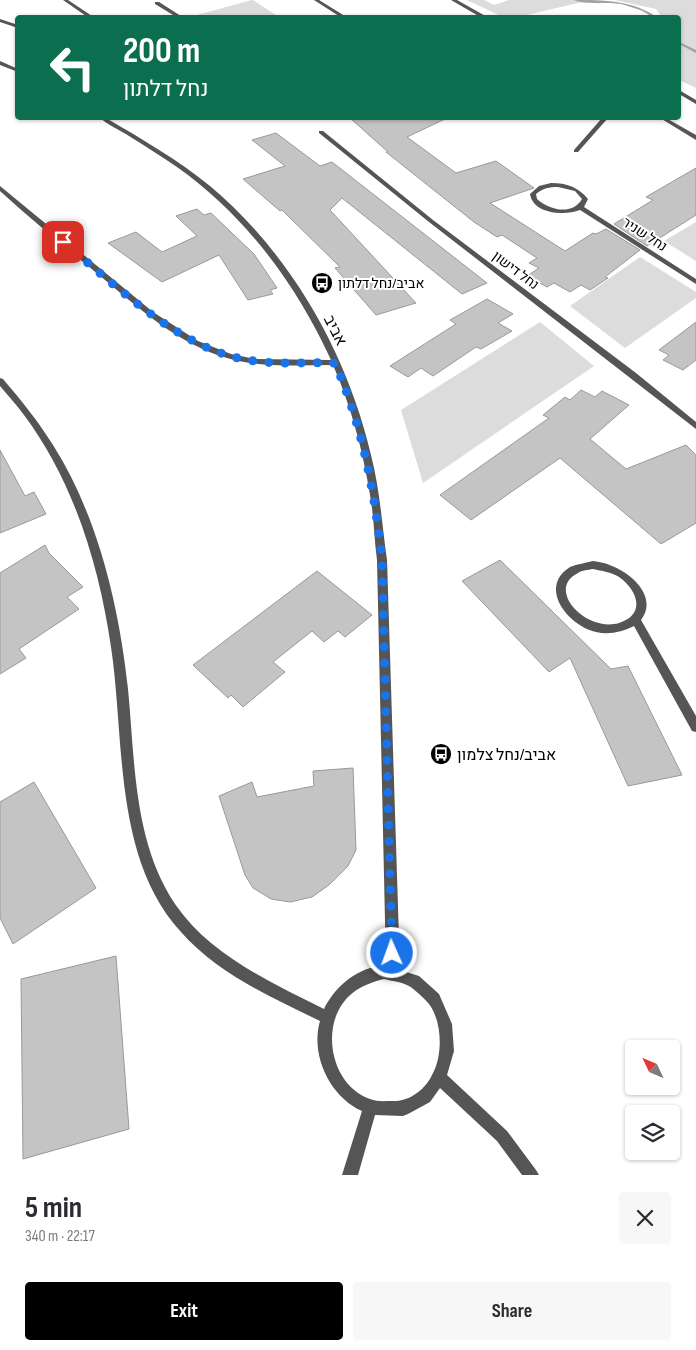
<!DOCTYPE html>
<html lang="en">
<head>
<meta charset="utf-8">
<style>
  body { margin:0; font-family:"Sofia Sans Condensed",Heebo,sans-serif; background:#f7f7f7; color:#2b2b33; height:100vh; display:flex; flex-direction:column; font-size:19px; white-space:nowrap }
  * { box-sizing:border-box; margin:0 }
  p { font-size:16px; color:#7c7c81 }
  .icon { flex:none; width:28px; height:28px; fill:none; stroke:currentColor; stroke-width:2; stroke-linecap:round; stroke-linejoin:round }
  .map { position:relative; height:1175px; overflow:hidden }
  .drawer { display:flex; flex-direction:column; background:#fff; flex:1 }
  .drawer>* { flex:none }
  .top-card { position:absolute; left:15px; top:15px; width:666px; height:105px; border-radius:5px; box-shadow:0 1px 4px #0004; background:#0b6e4f; color:#fff; overflow:hidden }
  .needle { width:32px; rotate:314deg }
  .buttons { position:absolute; left:625px; top:1040px; display:grid; gap:10px }
  .buttons a { display:grid; place-items:center; width:55px; height:55px; border-radius:5px; background:#fff; box-shadow:0 1px 4px #0004; font-size:25px }
  .pin { position:absolute; display:grid; place-items:center; width:42px; height:42px; color:#fff; margin:-21px; border-radius:10px; box-shadow:0 2px 8px #0006 }
  .me { position:absolute; width:55px; margin:-28px; rotate:358deg; stroke-linejoin:round; filter:drop-shadow(0 0 4px #0008) }
  .turn { display:flex; align-items:center; gap:18px; height:105px; padding:0 25px; font-size:22px }
  .turn .icon { width:65px; height:65px; stroke-width:2.5 }
  .turn b { display:block; font-size:35px; line-height:42px }
  .round { display:grid; place-items:center; flex:none; width:52px; height:52px; border-radius:5px; background:#f7f7f7 }
  .headline { display:flex; align-items:center; justify-content:space-between; height:85px; padding:0 25px }
  h1 { font-size:30px; font-weight:700; line-height:38px }
  .primary-button { display:flex; gap:10px; margin-top:auto; padding:10px 25px }
  .primary-button a { flex:1; height:58px; border-radius:5px; background:#000; color:#fff; font-size:20px; font-weight:700; line-height:58px; text-align:center }
  .primary-button a+a { background:#f7f7f7; color:#2b2b33 }
  .map>svg:first-child { display:block }
  .green { fill:#dcdcdc }
  .lines { fill:none; stroke-linecap:round; stroke-linejoin:round }
  .stream { fill:#a3a3a3; fill-rule:evenodd }
  .building { fill:#c4c4c4; stroke:#999 }
  .lane { fill:#555; fill-rule:evenodd }
  .street { fill:#555; fill-rule:evenodd }
  .route { stroke:#1a73e8; stroke-width:9; stroke-dasharray:0 16.2 }
  .labels { text-anchor:middle; stroke-width:4; stroke-linejoin:round; paint-order:stroke }
  .far-street-label { font-size:14px; fill:#000; stroke:#fff }
  .far-poi-label { font-size:14px; fill:#000; stroke:#fff; text-anchor:start }
  .street-label { font-size:16px; fill:#000; stroke:#fff }
  .poi-label { font-size:16px; fill:#000; stroke:#fff; text-anchor:start }
</style>
</head>
<body>
<div class="map">
<svg width="696" height="1175" viewBox="0 0 696 1175">
  <rect width="100%" height="100%" fill="#fff"/>
  <!-- green -->
  <path class="green" d="M253 0 279 17 193 16 252 0Z
    M467 0H484L494 5 509 0H591L518 17 505 18Z
    M614 0H696V88L679 80V18L662 17 656 9Z
    M696 222V261L664 241Z
    M640 257 696 292V298L625 348 570 306Z
    M540 322 594 366 423 483 401 410Z"/>
  <g class="lines">
    <!-- stream -->
    <path class="stream" d="M574 0C604 0 633 0 658 18 652 18 647 13 640 10 634 8 628 6 621 4 608 2 584 5 574 0Z
      M679 42 696 50V53L679 44Z"/>
  </g>
  <!-- building -->
  <path class="building" d="M350 118H447L407 137 456 173 496 161 534 188 490 203 565 251 593 233 596 234 606 229 640 250 605 277 608 278 590 290 581 285 570 292 554 283 547 287 527 276 539 268 529 263 537 258 502 235 497 237 474 222 386 152H388Z
    M276 133 320 166 332 162 487 283 462 294 342 198 330 210 416 303 376 315 335 268 340 267 282 210 280 211 243 179 285 166 252 140Z
    M696 168V215L647 246 614 224 653 200 646 197Z
    M197 209 204 215 211 213 254 254 277 288 270 290 273 294 248 300 219 255 162 282 108 243 136 232 162 252 197 236 176 216Z
    M487 299 513 314 498 323 512 331 481 349 476 347 433 376 421 368 408 377 390 366 456 324 450 320Z
    M696 322V360L683 370 663 360 669 355 659 350Z
    M581 390 595 397 602 391 629 405 590 439 626 469 686 445 696 455V523L661 544 560 458 471 520 440 495 549 418 543 415 565 397 570 400Z
    M0 450 25 496 34 492 46 514 0 533Z
    M45 545 49 553 83 587 67 597 79 609 19 649 26 658 0 674V573Z
    M500 560 611 669 628 666 682 775 628 786 570 658 549 672 462 581Z
    M317 571 372 615 345 637 338 631 324 642 312 631 273 662 285 672 243 707 231 695 228 698 193 665Z
    M353 768 356 850 348 866 329 885 312 897 290 902 271 899 253 888 245 875 219 796 252 782 257 797 314 786 313 771Z
    M34 782 96 888 13 944 0 918V802Z
    M116 956 129 1129 23 1159 21 979Z"/>
  <g class="lines">
    <!-- lane -->
    <path class="lane" d="M679 90 696 100V104L679 94Z"/>
    <!-- street -->
    <path class="street" d="M63 0H68L95 18H89Z
      M314 0H319L348 18H342Z
      M451 0H457L489 18H482Z
      M155 2H159L184 18H178L155 4Z
      M0 19 18 25V28L0 22Z
      M0 61 18 69V72L0 65Z
      M100 118H106C142 139 178 160 210 186 291 254 347 353 371 455 380 490 382 525 387 560L400 970 419 976 439 994 452 1024 454 1051 447 1075 507 1131 536 1170 539 1175H522L497 1141 440 1088 430 1102 408 1114 403 1116 375 1115 358 1175H342L362 1111C330 1097 310 1055 320 1021 271 997 218 974 181 932 113 858 125 740 111 647 99 565 74 482 24 415 17 405 8 396 0 386V378L3 379C21 400 38 421 53 445 98 516 119 606 128 689 135 760 133 841 175 904 210 955 270 982 324 1009 335 986 360 965 386 966L377 560C374 538 374 516 370 495 363 451 351 406 333 365 297 365 261 368 227 358 179 344 142 311 105 280 70 251 34 222 0 191V186L153 312 198 341 231 354 255 359 331 360C296 284 246 216 177 167 161 156 145 146 129 136 120 130 108 125 100 118ZM384 979C392 981 402 982 409 986 413 988 415 991 418 993 422 997 426 1000 429 1004 442 1021 443 1054 433 1073 426 1089 410 1102 392 1101 385 1101 377 1102 370 1099 333 1086 321 1033 343 1003 353 989 368 983 384 979Z
      M602 118H608L578 152H574V150Z
      M660 118H666L696 135V140Z
      M319 131H323L433 220 636 373 696 422V429L429 222 319 133Z
      M551 183C567 183 578 187 588 199L584 207 696 279V284L580 210C564 216 533 214 530 194L539 186ZM558 187 575 191 582 199C572 216 549 210 537 199L536 194C543 188 549 187 558 187Z
      M593 561C599 562 606 563 612 566 633 574 658 598 641 620L696 716V732L692 731 634 626C622 632 609 635 596 632 569 626 537 588 570 567 577 564 586 563 593 561ZM593 569C602 571 611 572 619 577 638 590 646 615 619 623 586 633 545 589 578 573 582 570 588 570 593 569Z"/>
  </g>
  <g class="lines">
    <!-- route -->
    <path class="route" d="M63 242C116 285 179 349 248 360 277 365 306 362 335 363 363 428 374 490 382 560L392 953"/>
  </g>
  <!-- icons -->
  <defs>
    <g id="bus-disc" transform="scale(1.125)"><circle r="9.5" fill="#000" stroke="#fff"/><path d="M-5-6H5V4H4V6H2V4H-2V6H-4V4H-5ZM-3.5-4V0h7V-4ZM-3.5 1.2v1.5H-2V1.2ZM2 1.2v1.5H3.5V1.2Z" fill="#fff"/></g>
  </defs>
  <g fill-rule="evenodd">
    <use href="#bus-disc" x="322" y="283"/>
    <use href="#bus-disc" x="441" y="754"/>
  </g>
  <g class="labels">
    <!-- far-street labels -->
    <g class="far-street-label">
      <text transform="translate(645 234) rotate(33)" y="5">נחל שניר</text>
      <text transform="translate(516 270) rotate(37)" y="5">נחל דישון</text>
    </g>
    <!-- far-poi labels -->
    <g class="far-poi-label">
      <text x="338" y="288">אביב/נחל דלתון</text>
    </g>
    <!-- street labels -->
    <g class="street-label">
      <text transform="translate(336 330) rotate(63)" y="6">אביב</text>
    </g>
    <!-- poi labels -->
    <g class="poi-label">
      <text x="457" y="760">אביב/נחל צלמון</text>
    </g>
  </g>
</svg>
<div class="buttons">
<a><svg class="needle" viewBox="-14 -14 28 28"><path d="M0-13l5 13h-10z" fill="#e53935"/><path d="M0 13l5-13h-10z" fill="#7c7c81"/></svg></a>
<a><svg class="icon" aria-label="layers" viewBox="0 0 24 24"><path d="M12 4l9 5-9 5-9-5zM3 14l9 5 9-5"/></svg></a>
</div>
<div class="pin" style="left:63px;top:242px;background:#d93025"><svg class="icon" aria-label="arrive" viewBox="0 0 24 24"><path d="M6 21V4h12l-3 4 3 4H6"/></svg></div>
<svg class="me" style="left:392px;top:953px" viewBox="-20 -20 40 40"><circle r="17" fill="#1a73e8" stroke="#fff" stroke-width="3"/><path d="M0-11L8 9 0 5-8 9z" fill="#fff"/></svg>
<div class="top-card">
<div class="turn"><svg class="icon" aria-label="left" viewBox="0 0 24 24"><path d="M17 20v-9H6M10 6l-5 5 5 5"/></svg><div><b>200 m</b>נחל דלתון</div></div>
</div>
</div>
<section class="drawer">
<div class="headline"><div><h1>5 min</h1><p>340 m · 22:17</p></div><a class="round"><svg class="icon" aria-label="close" viewBox="0 0 24 24"><path d="M6 6l12 12M18 6L6 18"/></svg></a></div>
<div class="primary-button"><a>Exit</a><a>Share</a></div>
</section>
</body>
</html>
